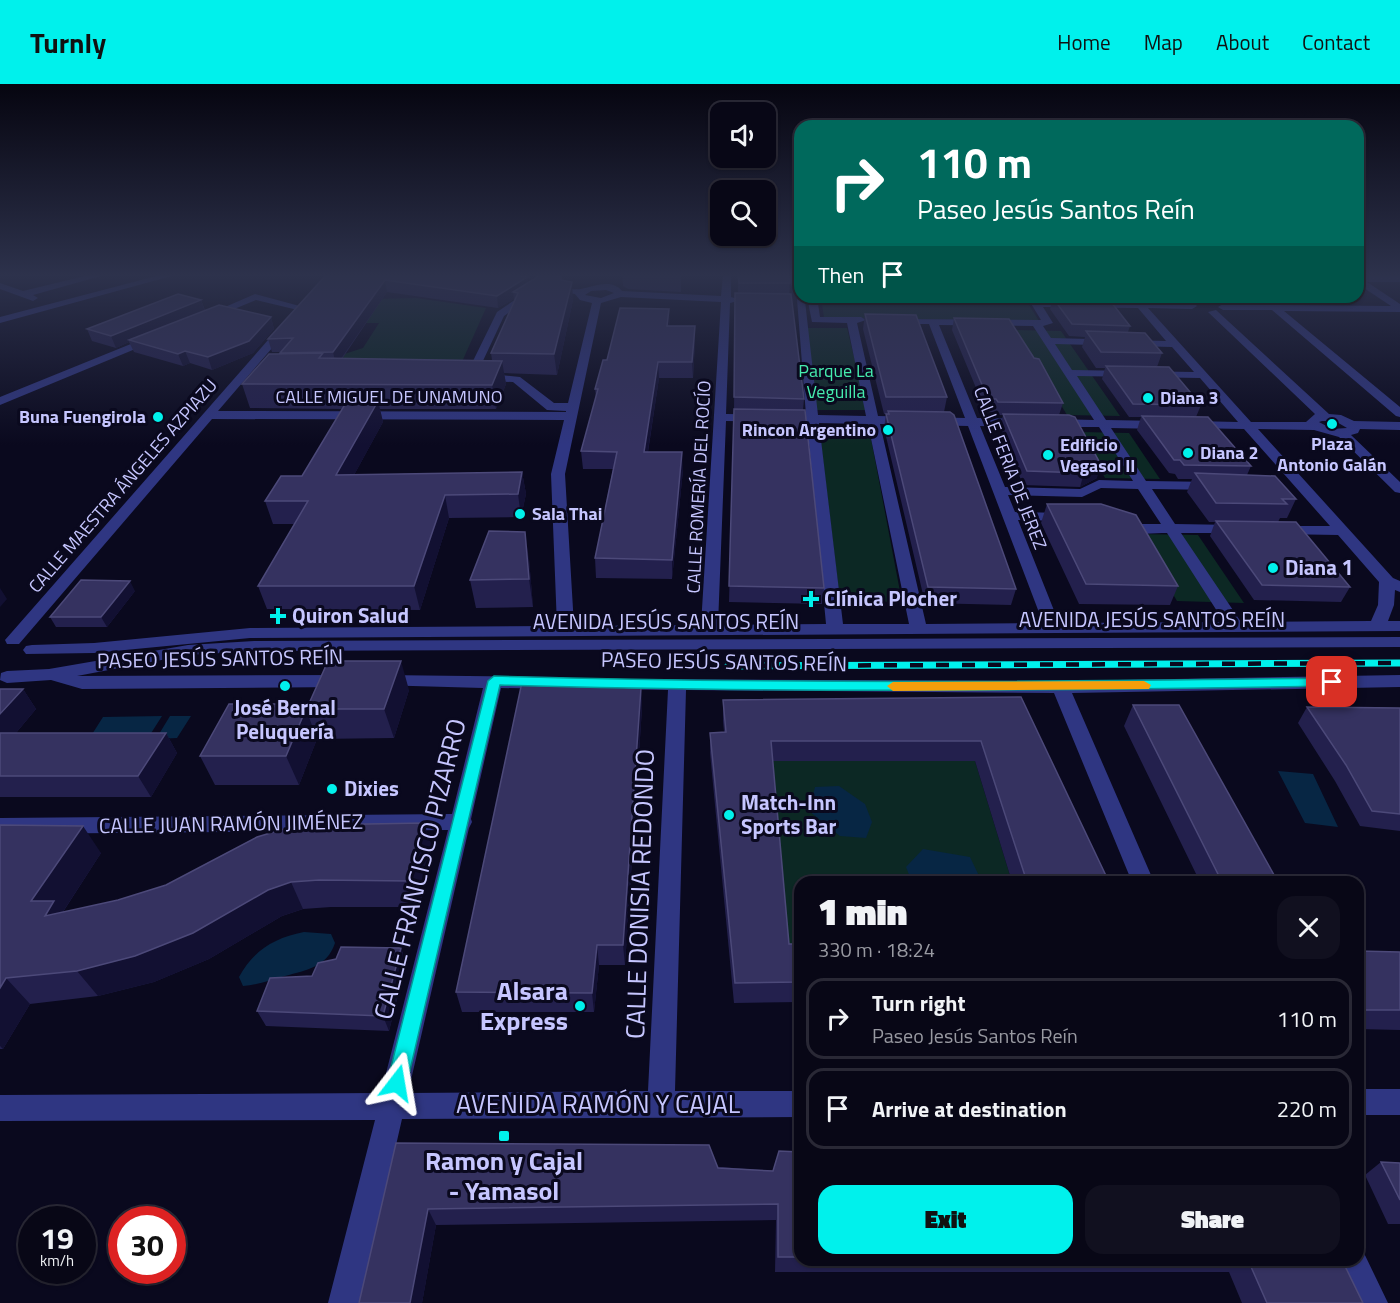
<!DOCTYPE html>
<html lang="en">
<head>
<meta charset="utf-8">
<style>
  body { margin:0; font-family:"Titillium Web",sans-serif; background:#11101f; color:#f1f3f6; height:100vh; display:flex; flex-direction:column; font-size:22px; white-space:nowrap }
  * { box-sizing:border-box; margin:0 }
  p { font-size:20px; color:#9899a1 }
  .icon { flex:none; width:33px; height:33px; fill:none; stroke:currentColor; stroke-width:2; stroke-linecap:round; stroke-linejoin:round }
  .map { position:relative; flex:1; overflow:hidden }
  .drawer { position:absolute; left:794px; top:792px; width:570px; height:390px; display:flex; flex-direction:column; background:#080716; border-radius:18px; box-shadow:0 2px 4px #0004,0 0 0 2px #292835 }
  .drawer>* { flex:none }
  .banner { position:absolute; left:794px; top:36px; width:570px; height:183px; border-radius:18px; box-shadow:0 2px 4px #0004,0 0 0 2px #292835; background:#00695c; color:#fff; overflow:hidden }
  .fabs { position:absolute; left:710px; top:18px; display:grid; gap:12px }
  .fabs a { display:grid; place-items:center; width:66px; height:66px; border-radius:12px; background:#080716; box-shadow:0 2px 4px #0004,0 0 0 2px #292835; font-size:30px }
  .speed { position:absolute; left:18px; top:1122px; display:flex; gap:12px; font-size:30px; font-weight:700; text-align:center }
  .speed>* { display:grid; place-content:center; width:78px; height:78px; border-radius:50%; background:#080716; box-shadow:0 2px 4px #0004,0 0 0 2px #292835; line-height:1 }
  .speed small { font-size:15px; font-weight:400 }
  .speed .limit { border:9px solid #d22; background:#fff; color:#111 }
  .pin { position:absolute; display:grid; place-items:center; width:51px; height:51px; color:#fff; margin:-26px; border-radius:12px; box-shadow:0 3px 9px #0006 }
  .me { position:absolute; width:66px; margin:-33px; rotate:14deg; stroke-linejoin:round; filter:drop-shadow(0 0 4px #0008) }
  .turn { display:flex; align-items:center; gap:21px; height:126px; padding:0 24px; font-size:27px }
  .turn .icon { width:78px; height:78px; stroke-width:2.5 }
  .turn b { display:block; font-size:42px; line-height:51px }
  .then { display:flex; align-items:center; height:57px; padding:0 24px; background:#0003; gap:12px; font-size:22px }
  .round { display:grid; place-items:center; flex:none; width:63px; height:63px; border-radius:18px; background:#11101f }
  .summary { display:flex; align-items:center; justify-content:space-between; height:102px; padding:0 24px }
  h1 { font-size:36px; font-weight:800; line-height:45px }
  .action { display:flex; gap:12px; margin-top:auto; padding:12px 24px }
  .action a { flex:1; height:69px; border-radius:18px; background:#00f1ec; color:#111; font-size:24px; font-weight:800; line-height:69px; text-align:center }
  .action a+a { background:#11101f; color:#f1f3f6 }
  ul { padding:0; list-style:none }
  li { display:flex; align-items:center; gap:18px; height:81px; margin:0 12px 9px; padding:0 12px; border:3px solid #292835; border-radius:18px }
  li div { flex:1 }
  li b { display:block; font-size:22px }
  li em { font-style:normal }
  header { display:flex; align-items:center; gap:36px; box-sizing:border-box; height:84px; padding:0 30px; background:#00f1ec; color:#111 }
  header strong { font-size:28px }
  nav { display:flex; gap:33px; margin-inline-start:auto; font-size:21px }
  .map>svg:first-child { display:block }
  .green { fill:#0c2824 }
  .water { fill:#072644 }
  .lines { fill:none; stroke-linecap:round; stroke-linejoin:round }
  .minor { fill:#2f3682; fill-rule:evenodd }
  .rail-casing { stroke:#00f1ec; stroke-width:7 }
  .rail { stroke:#0a091e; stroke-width:4.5; stroke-dasharray:13; stroke-linecap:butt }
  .wall { fill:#23204d; fill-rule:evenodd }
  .shaded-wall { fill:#121032 }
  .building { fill:#353260; stroke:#4c4979; stroke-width:1.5 }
  .route { fill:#00f1ec; stroke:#009d99; stroke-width:1.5 }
  .slow { fill:#f59e0b }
  .poi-dot { fill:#00f1ec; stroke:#0a091e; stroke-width:2 }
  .labels { text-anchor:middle; stroke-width:6; stroke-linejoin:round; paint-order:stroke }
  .far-park-label { font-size:18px; fill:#46ebae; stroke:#0a091e }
  .far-street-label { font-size:18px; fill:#c6c6ff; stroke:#0a091e }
  .far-poi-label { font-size:18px; font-weight:bold; fill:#c6c6ff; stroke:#0a091e; text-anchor:start }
  .poi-label { font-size:21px; font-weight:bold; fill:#c6c6ff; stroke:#0a091e; text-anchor:start }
  .street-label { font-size:21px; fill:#c6c6ff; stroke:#0a091e }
  .near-street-label { font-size:26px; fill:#c6c6ff; stroke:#0a091e }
  .near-poi-label { font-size:26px; font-weight:bold; fill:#c6c6ff; stroke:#0a091e; text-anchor:end }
</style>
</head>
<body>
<header>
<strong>Turnly</strong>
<nav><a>Home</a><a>Map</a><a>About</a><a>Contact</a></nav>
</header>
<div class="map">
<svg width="1400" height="1219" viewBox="0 0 1400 1219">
  <rect width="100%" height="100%" fill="#0a091e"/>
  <!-- green -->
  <path class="green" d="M821 213H1024L1039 237 824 234Z
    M416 214 486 224 461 280 273 273H335L363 264 379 239H349L368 215Z
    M806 244H847L867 326H816Z
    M1016 246 1061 247 1120 332 1067 331Z
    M819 343 869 344 902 518 840 517Z
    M1080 348 1129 349 1160 395 1105 394Z
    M1137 450 1198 451 1244 519 1177 517Z
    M770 677H975L1012 798H800L799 880H786Z"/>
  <!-- water -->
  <path class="water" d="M162 632 148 654 89 655 103 633Z
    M170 632H191L177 654 156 655Z
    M1278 687 1313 690 1338 743 1305 739Z
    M839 702 865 720 872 738 866 754 840 752 809 727 815 703Z
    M923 765 970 773 980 794 975 798H912L906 783Z
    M304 848 331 850 335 859C327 883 307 886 285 892 270 896 258 901 243 902L239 893C254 866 274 854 304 848Z"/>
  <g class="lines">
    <!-- minor -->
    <path class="minor" d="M93 190H108L33 211 38 214 33 217 0 205V199L23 207Z
      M164 190H179L0 239V233Z
      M723 190H731V213L741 216 730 219 726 330 806 331 797 215 805 217 818 331 866 332 847 239 812 238 807 213H817L820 233H861L866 236 857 239 878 332 965 334 929 240H894L889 237 890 235 1041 236 1027 213H1037L1039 217 1133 218 1128 213H1138L1143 218 1195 220 1197 222 1192 225 1148 224 1251 338H1306L1315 330 1208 228 1216 226 1329 330 1341 331 1354 337 1400 338V346L1360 345 1358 349 1351 351 1400 398V409L1395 408 1339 353 1314 346 1258 345 1393 494 1400 497V508L1395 506 1394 521 1388 537H1400V547L250 554 94 569 26 570 23 566 26 562 32 561 94 559 250 544 557 542 551 390 564 336 212 335 19 560H7L5 556 282 240 291 242 218 327 566 328V327L547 326 513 298 487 297 475 292 481 289 520 293 554 319H568L592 219 580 216 575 210 547 205V201C558 200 570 207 581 205 593 203 611 194 622 207L721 212ZM606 206 614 209 601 214 585 211 591 207ZM621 213 721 218 701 541 574 542 565 390 601 219ZM1043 223 1138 224 1166 257 1051 254 1043 242 1053 239ZM939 241 1033 242 1094 336 1055 335 1049 339 1055 343H1099L1133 397 1099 396 1080 405 1005 403 980 342 1024 343 1030 339 1024 335 977 334ZM1055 260 1172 263 1194 288 1072 286ZM1077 292 1200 294 1238 338 1193 337 1187 341 1189 344 1244 345 1330 442H1278L1271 446 1278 450 1338 451 1379 498 1378 521 1371 537 1241 538 1181 449H1235L1242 445 1235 441 1175 440 1152 405 1215 406 1222 402 1215 398 1146 397 1111 344 1162 345 1168 341 1162 337 1106 336ZM726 337 807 338 826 540 718 541ZM1322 337H1335L1347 344 1332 345 1319 338ZM819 339 868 340 909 540H843ZM880 340 968 342 1043 539 926 540ZM1101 404 1138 405 1161 440H1130L1120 437 1113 441C1125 453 1151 449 1167 449L1224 538 1059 539 1018 436 1066 437 1073 433 1066 429 1015 428 1008 411 1082 413Z
      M789 190H797L800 204 792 203Z
      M1358 192H1400V198H1367L1400 220V228L1284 227 1400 323V333L1396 332 1272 226H1223L1218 223 1223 220 1265 221 1257 213H1268L1277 221 1391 222 1358 200Z
      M528 207 536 209 504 232 481 281 462 290H454V286L473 277 497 228Z
      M255 210 307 224 302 227 256 216 210 235 202 233Z
      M153 251 157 252V256L0 321V313Z
      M1400 553V563L254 567 188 571 77 592 343 591 349 593 352 597 349 601 343 603 82 605 51 596 7 599 0 596 1 589 7 587 49 585 188 561 254 557Z
      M383 591 562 593 568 595 571 599 568 603 562 605 501 604 471 735 472 738 469 744 408 1009 648 1007 668 606 595 605 589 603 586 599 589 595 1061 597 1400 591V603L1072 609 1154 798H1132L1054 609 686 606 675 1007H800V1033L402 1035 360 1219H328L375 1036 0 1037V1011L381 1009 448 746 0 750V734L452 730 483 604 377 601 374 597 377 593Z
      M1358 1005H1400V1031H1358Z
      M1358 1164 1362 1165 1388 1219H1356L1336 1176H1358Z"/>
    <!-- rail casing -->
    <g class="rail-casing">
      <path id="rail" d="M728 582 1400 579"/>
    </g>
    <!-- rail -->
    <use href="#rail" class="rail"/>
  </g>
  <!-- wall -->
  <path class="wall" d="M327 190H538L530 195 527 194 528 199 561 192V196L573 216 557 291 504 289 506 300 496 325H380L383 338 354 391 522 388 526 410 521 433 449 434 420 526 267 525 258 502 294 440H273L265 417 302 392 342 325 250 324 242 300 281 270V268H272L268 255ZM387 208 498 224 514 215V217L491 269 492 276 342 275Z
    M622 190H681V208L628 205 623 202Z
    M738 190 790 199 789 210 804 315 803 326 824 504 822 520 729 518 734 327 735 209H738Z
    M1042 213H1128V216L1108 215 1130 242 1128 248 1162 269 1157 283 1201 321 1196 333 1251 382 1247 391 1296 415 1287 434H1280L1278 438 1350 503 1341 518 1254 516 1210 452 1215 438H1209L1187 408 1192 395H1178L1175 390 1169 389 1137 346 1141 333H1129L1102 295 1105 284H1096L1082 263 1085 253 1069 252 1050 225 1053 215H1043Z
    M1141 213H1173L1164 216H1144Z
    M201 216 205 226 271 233 274 245 253 269 212 286 190 279 183 282 134 268 129 258 116 264 92 257 87 245Z
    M865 230 947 313 944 328 1016 505 1011 521 925 519 884 344 886 330H888H884L863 245Z
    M954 234 1063 319 1059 331 1097 394 1080 403 1023 401 1000 343 1003 331H995L994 328H986L952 246Z
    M695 258 693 294H659L648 368 683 386 672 495 596 494 595 474 613 385H583L581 367 596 313 595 305 607 276Z
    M1047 420 1178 502 1170 521 1079 520 1041 439Z
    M529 475 533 523 476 524 470 496Z
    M135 507 107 543H56L50 533Z
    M618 598V603L641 604 642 624 625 881H599L594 928H462L456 908Z
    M0 605H23L36 625 16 649H166L177 669 151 713H0Z
    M409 606 394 654 317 655 299 701H215L200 672 308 620Z
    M1021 613 1109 798H1012L975 677H773L789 860H800V918L734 919 710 669V649L724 648 723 637V616Z
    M1133 621 1278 798H1200L1124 642Z
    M1307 623 1400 624V747L1360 742 1335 697 1298 639Z
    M0 741 101 769 63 828 433 766 419 823H331L303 825 282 832 209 875 154 898 98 912 30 920 3 965H0Z
    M401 864 406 879 389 947 266 942 257 927 312 892Z
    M1358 867 1400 868V946L1358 945Z
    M396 1059 773 1087 800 1068V1176H1342L1363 1219H1242L1229 1188H775L776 1136 436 1141 422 1219Z
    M1381 1078 1400 1079V1140H1388L1365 1091Z"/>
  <!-- shaded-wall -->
  <path class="shaded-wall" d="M530 190H538L530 195Z
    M527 193 528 206 513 208 514 215 498 224 497 212Z
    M385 196 387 208 336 282 333 268Z
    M572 198 573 216 557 291 554 270Z
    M1165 213H1173L1164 216Z
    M201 216 205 228 129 256V258L116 264 111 252Z
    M669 225 670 240 667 258V242Z
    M271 233 274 245 253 269 212 286 208 273Z
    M695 242V258L693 294 692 278Z
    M185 267 190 279 183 282 178 270Z
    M502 277 506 300 496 325 492 301Z
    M658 278 659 294 645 386 644 368Z
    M378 317 383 338 342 413 336 391Z
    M682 368 683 386 672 495V476Z
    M1101 381 1097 394 1080 403 1084 389Z
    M522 388 526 410 521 433 518 410Z
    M445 411 449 434 420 526 414 502Z
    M525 448 529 475 533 523 529 495Z
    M130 497 135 507 107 543 101 533Z
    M0 504 7 515 0 523Z
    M401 577 409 606 394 654 384 625Z
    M641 604 642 624 625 881 623 861Z
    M23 605 36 625 0 668V630Z
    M306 625 317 655 299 701 286 672Z
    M166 649 177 669 151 713 138 692Z
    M424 739 433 766 419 823 410 797Z
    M83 742 101 769 53 843 31 817Z
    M291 798 303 825 282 832 209 875 154 898 98 912 77 887 268 806Z
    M597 861 599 881 594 928 592 909Z
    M401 864 406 879 389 947 383 932Z
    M6 894 30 920 3 965 0 962V904Z
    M428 1125 436 1141 422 1219H410Z"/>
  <!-- building -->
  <path class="building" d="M327 190H512L527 193 497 212 385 196 333 268 280 269 293 254 268 255Z
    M542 190 561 192V196L572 198 554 270 491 269 518 209 513 208Z
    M738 190H789L790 199H739Z
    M735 209 791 210 804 315 734 313Z
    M178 210 201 216 111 252 87 245Z
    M1053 214H1108L1130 242 1072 240Z
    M219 221 271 233 249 257 208 273 185 267 178 270 129 256Z
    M620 224 669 225 667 242H695L692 278H658L644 368H682L672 476 595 474 617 368 581 367 598 305H595L603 276H607Z
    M865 230 916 231 947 313H886Z
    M954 234 1009 235 1034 274 1039 275 1063 319 998 318 996 315H988Z
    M1086 247 1145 249 1162 269 1101 268Z
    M323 269 319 274 502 277 492 301 242 300 269 270Z
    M1106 282 1169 283 1201 321 1133 320Z
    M347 317H378L336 391 522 388 518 410 445 411 414 502H258L308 417H265L281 392H302Z
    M734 325 805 326 824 504 729 502Z
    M888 327 950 328 954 331 1016 505 928 503 886 330H889Z
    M1003 330 1069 331 1075 333 1101 381 1084 389 1027 387Z
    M1142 332 1208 333 1251 382 1184 381 1180 376H1174Z
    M1195 389 1275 392 1296 415H1282L1287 420 1216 419Z
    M1047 420H1101L1136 431 1178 502 1086 500Z
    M1216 437 1296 438 1350 503 1262 501Z
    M489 447 525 448 529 495 470 496Z
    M81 496 130 497 101 533H50Z
    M328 577H401L384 625H306L286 672H200L229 620H308L307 624Z
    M522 598H618L617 603 641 604 623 861H597L592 909 456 908Z
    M0 605H23L0 630Z
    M1021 613 1109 798H1027L981 657H771L789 860H800V898L735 899 710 649 726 648 723 616Z
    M1133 621H1179L1278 798H1222Z
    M1307 623 1400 624V730L1372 727 1346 681Z
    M0 649H166L138 692H0Z
    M424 739 410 797 319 796 291 798 268 806 193 849 135 872 77 887 6 894 0 904V741L83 742 31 817H54L45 832 118 816 166 801 257 753 284 745 311 741Z
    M341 863 401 864 383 932 257 927 270 894 312 892 318 879 336 875Z
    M1358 867 1400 868V926H1358Z
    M396 1059 709 1061 718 1084 773 1087 779 1067 800 1068V1173H778V1120L428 1125 410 1219H359Z
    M1381 1078 1400 1079V1116Z
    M1248 1176H1342L1363 1219H1267Z"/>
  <!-- sky -->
  <linearGradient id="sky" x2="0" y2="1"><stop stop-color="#060510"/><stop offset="0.53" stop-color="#2d324c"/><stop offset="1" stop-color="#2d324c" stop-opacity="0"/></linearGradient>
  <rect width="1400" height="361" fill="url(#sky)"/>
  <!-- route -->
  <path class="route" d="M494 592C774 600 1053 598 1332 594L1339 598 1332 602C1055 607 777 609 500 601L407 999 404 1006 397 1009 390 1006 387 999 488 597Z"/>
  <!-- slow -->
  <path class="slow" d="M1144 597 1151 601 1149 605 893 607 887 602 893 598Z"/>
  <!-- markers -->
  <g class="poi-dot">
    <circle cx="1148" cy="314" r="6"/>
    <circle cx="158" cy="333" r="6"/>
    <circle cx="1332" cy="340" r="6"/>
    <circle cx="888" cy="346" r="6"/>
    <circle cx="1188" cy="369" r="6"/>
    <circle cx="1048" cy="371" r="6"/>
    <circle cx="520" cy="430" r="6"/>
    <circle cx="1273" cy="484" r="6"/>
    <path d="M808 506h6v6h6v6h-6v6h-6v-6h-6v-6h6z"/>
    <path d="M275 523h6v6h6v6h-6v6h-6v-6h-6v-6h6z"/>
    <circle cx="285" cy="602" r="6"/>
    <circle cx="332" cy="705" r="6"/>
    <circle cx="729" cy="731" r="6"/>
    <circle cx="580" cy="922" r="6"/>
    <rect x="498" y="1046" width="12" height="12" rx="3"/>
  </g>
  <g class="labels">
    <!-- far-park labels -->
    <g class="far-park-label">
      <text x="836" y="293">Parque La<tspan x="836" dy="21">Veguilla</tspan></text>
    </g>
    <!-- far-street labels -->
    <g class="far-street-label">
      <text x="389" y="319">CALLE MIGUEL DE UNAMUNO</text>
      <text transform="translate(1010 384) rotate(69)" y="6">CALLE FERIA DE JEREZ</text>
      <text transform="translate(123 402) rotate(-49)" y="6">CALLE MAESTRA ÁNGELES AZPIAZU</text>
      <text transform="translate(699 403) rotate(-87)" y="6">CALLE ROMERÍA DEL ROCÍO</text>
    </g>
    <!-- far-poi labels -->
    <g class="far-poi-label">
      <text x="1160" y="320">Diana 3</text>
      <text x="146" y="339" text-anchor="end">Buna Fuengirola</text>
      <text x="876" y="352" text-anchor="end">Rincon Argentino</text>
      <text x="1332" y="366" text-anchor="middle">Plaza<tspan x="1332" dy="21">Antonio Galán</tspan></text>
      <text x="1060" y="367">Edificio<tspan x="1060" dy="21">Vegasol II</tspan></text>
      <text x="1200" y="375">Diana 2</text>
      <text x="532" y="436">Sala Thai</text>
    </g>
    <!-- poi labels -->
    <g class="poi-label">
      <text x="1285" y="491">Diana 1</text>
      <text x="824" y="522">Clínica Plocher</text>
      <text x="292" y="539">Quiron Salud</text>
      <text x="285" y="631" text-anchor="middle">José Bernal<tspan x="285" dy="24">Peluquería</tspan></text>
      <text x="344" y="712">Dixies</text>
      <text x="741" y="726">Match-Inn<tspan x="741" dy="24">Sports Bar</tspan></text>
    </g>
    <!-- street labels -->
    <g class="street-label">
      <text x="1152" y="543">AVENIDA JESÚS SANTOS REÍN</text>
      <text x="666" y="545">AVENIDA JESÚS SANTOS REÍN</text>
      <text transform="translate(220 575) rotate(-1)" y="7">PASEO JESÚS SANTOS REÍN</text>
      <text transform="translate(724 578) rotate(1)" y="7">PASEO JESÚS SANTOS REÍN</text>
      <text transform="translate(231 740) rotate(-1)" y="7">CALLE JUAN RAMÓN JIMÉNEZ</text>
    </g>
    <!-- near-street labels -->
    <g class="near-street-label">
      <text transform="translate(420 785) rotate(-76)" y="9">CALLE FRANCISCO PIZARRO</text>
      <text transform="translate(640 810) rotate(-88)" y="9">CALLE DONISIA REDONDO</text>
      <text x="598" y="1029">AVENIDA RAMÓN Y CAJAL</text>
    </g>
    <!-- near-poi labels -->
    <g class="near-poi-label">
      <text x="568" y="916">Alsara<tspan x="568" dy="30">Express</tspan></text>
      <text x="504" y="1086" text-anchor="middle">Ramon y Cajal<tspan x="504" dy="30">- Yamasol</tspan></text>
    </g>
  </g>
</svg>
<div class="fabs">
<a><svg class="icon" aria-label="sound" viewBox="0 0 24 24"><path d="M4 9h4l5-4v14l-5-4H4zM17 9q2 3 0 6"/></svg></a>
<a><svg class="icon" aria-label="search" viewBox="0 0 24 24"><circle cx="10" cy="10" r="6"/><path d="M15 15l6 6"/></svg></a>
</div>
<div class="speed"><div>19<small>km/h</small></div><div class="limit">30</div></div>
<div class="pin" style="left:1332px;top:598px;background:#d93025"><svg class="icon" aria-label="arrive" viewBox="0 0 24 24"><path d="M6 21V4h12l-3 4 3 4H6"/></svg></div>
<svg class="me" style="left:397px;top:999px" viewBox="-20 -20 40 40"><path d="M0-17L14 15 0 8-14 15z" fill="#00f1ec" stroke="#fff" stroke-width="4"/></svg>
<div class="banner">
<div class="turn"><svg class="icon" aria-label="right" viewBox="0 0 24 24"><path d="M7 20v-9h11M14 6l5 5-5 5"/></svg><div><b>110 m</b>Paseo Jesús Santos Reín</div></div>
<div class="then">Then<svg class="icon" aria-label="arrive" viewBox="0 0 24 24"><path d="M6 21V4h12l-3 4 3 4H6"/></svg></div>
</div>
<section class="drawer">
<div class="summary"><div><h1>1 min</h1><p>330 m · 18:24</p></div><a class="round"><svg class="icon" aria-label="close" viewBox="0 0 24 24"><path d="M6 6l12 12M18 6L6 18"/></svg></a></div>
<ul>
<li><svg class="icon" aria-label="right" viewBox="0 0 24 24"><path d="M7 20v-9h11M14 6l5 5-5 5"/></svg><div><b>Turn right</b><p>Paseo Jesús Santos Reín</p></div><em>110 m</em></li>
<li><svg class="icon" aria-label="arrive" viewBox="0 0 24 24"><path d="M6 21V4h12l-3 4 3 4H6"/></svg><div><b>Arrive at destination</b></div><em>220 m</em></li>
</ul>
<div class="action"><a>Exit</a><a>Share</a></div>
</section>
</div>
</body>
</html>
